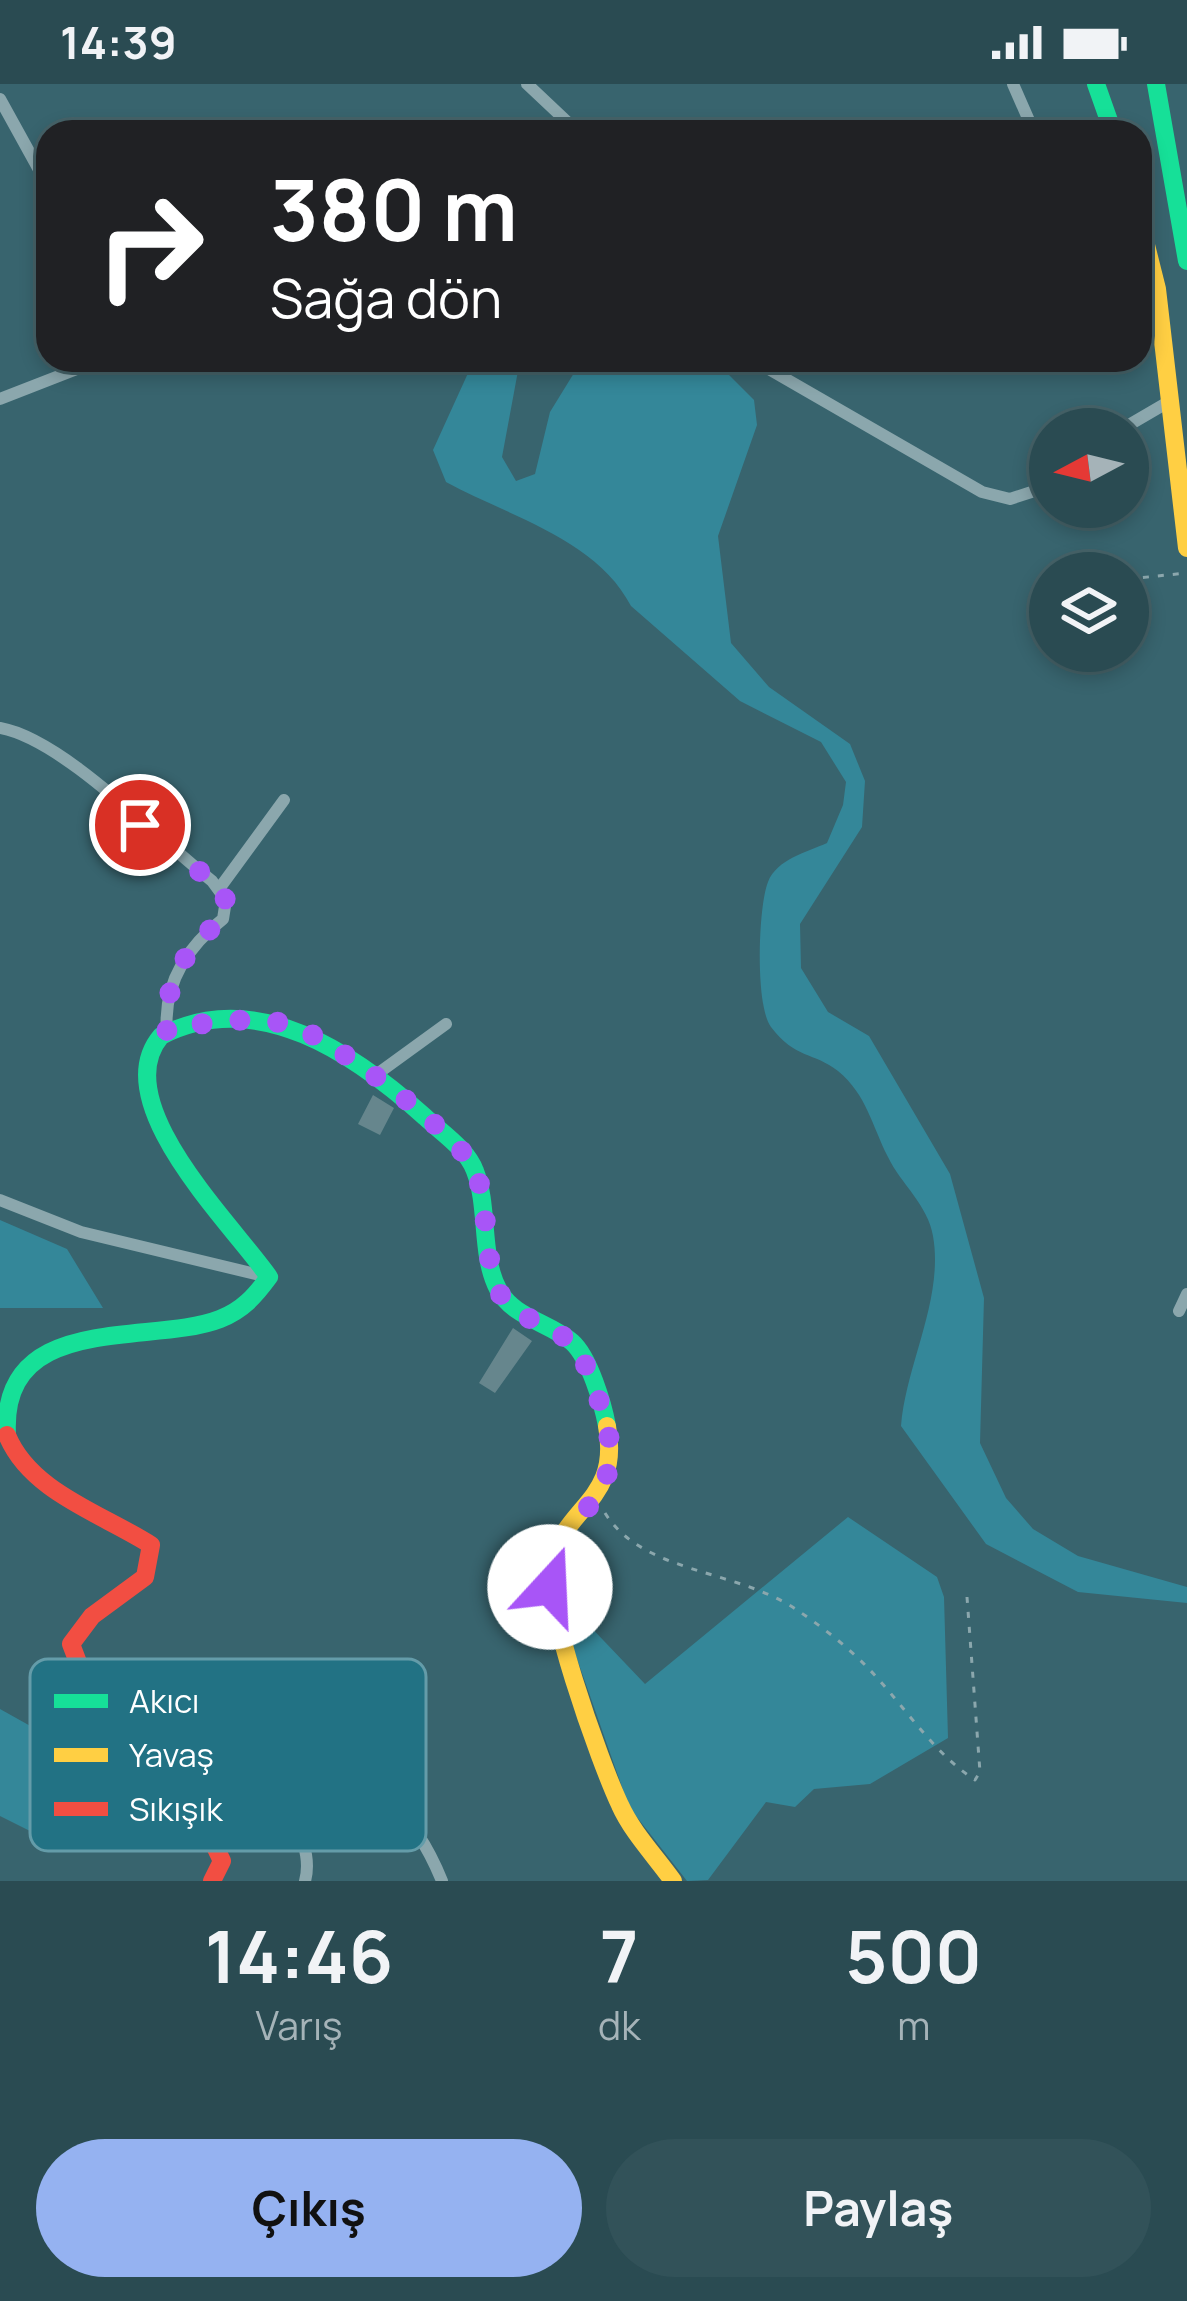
<!DOCTYPE html>
<html lang="tr">
<head>
<meta charset="utf-8">
<style>
  body { margin:0; font-family:Manrope,sans-serif; background:#325259; color:#f1f3f6; height:100vh; display:flex; flex-direction:column; font-size:45px; white-space:nowrap }
  * { box-sizing:border-box; margin:0 }
  p { font-size:39px; color:#a5b3b8 }
  .icon { flex:none; width:66px; height:66px; fill:none; stroke:currentColor; stroke-width:2; stroke-linecap:round; stroke-linejoin:round }
  .map { position:relative; height:1797px; overflow:hidden }
  .drawer { display:flex; flex-direction:column; background:#2a4b52; flex:1 }
  .drawer>* { flex:none }
  .guide { position:absolute; left:36px; top:36px; width:1116px; height:252px; border-radius:36px; box-shadow:0 6px 18px #0003,0 0 0 3px #466369; background:#202124; color:#fff; overflow:hidden }
  .needle { width:78px; rotate:263deg }
  .buttons { position:absolute; left:1029px; top:324px; display:grid; gap:24px }
  .buttons a { display:grid; place-items:center; width:120px; height:120px; border-radius:50%; background:#2a4b52; box-shadow:0 6px 18px #0003,0 0 0 3px #466369; font-size:60px }
  .pin { position:absolute; display:grid; place-items:center; width:102px; height:102px; color:#fff; margin:-51px; border:6px solid #fff; border-radius:50%; box-shadow:0 3px 12px #0007 }
  .me { position:absolute; width:132px; margin:-66px; rotate:20deg; stroke-linejoin:round; filter:drop-shadow(0 0 9px #0008) }
  .turn { display:flex; align-items:center; gap:42px; height:252px; padding:0 36px; font-size:54px }
  .turn .icon { width:156px; height:156px; stroke-width:2.5 }
  .turn b { display:block; font-size:84px; line-height:102px }
  .eta { display:flex; justify-content:space-evenly; align-items:center; height:204px; text-align:center }
  .eta b { font-size:72px; font-weight:700; line-height:84px }
  .primary-button { display:flex; gap:24px; margin-top:auto; padding:24px 36px }
  .primary-button a { flex:1; height:138px; border-radius:72px; background:#95b2f1; color:#111; font-size:48px; font-weight:700; line-height:138px; text-align:center }
  .primary-button a+a { background:#325259; color:#f1f3f6 }
  .status { display:flex; justify-content:space-between; align-items:center; height:84px; padding:0 60px; background:#2a4b52; direction:ltr }
  .status svg { height:33px; fill:currentColor }
  .map>svg:first-child { display:block }
  .green { fill:#348799 }
  .building { fill:#66868d }
  .lines { fill:none; stroke-linecap:round; stroke-linejoin:round }
  .path { stroke:#8ba7ad; stroke-width:3; stroke-dasharray:6 9; stroke-linecap:butt }
  .street { stroke:#8ba7ad; stroke-width:12 }
  .fast { stroke:#16e098; stroke-width:18 }
  .slow { stroke:#ffcf43; stroke-width:18 }
  .jam { stroke:#f24e42; stroke-width:18 }
  .route { stroke:#a855f7; stroke-width:21; stroke-dasharray:0 37.8 }
  .key { fill:#227284; stroke:#649ca9; stroke-width:3 }
  .key-label { font-size:33px; fill:#fff }
</style>
</head>
<body>
<div class="status"><b>14:39</b><svg viewBox="0 0 49 12"><path d="M0 12V9h3v3zM5 12V6h3v6zM10 12V3h3v9zM15 12V0h3v12zM26 1h20v11H26zM47 4h2v5h-2z"/></svg></div>
<div class="map">
<svg width="1187" height="1797" viewBox="0 0 1187 1797">
  <rect width="100%" height="100%" fill="#38646e"/>
  <!-- green -->
  <path class="green" d="M474 276H520L502 373 516 397 535 390 550 328 582 276H714L754 316 757 341 718 452 731 559 769 603 850 660 865 697 862 743 800 840 801 884 828 928 869 952 950 1090 984 1214 980 1359 1006 1414 1033 1445 1078 1472 1187 1503V1519L1078 1508 986 1460 901 1342C906 1280 944 1215 933 1152 928 1121 901 1100 888 1073 872 1042 867 1011 838 987 814 968 795 975 771 943 755 922 758 823 768 798 777 775 807 768 827 759L843 721 846 698 821 658 740 617 631 522C597 455 508 432 446 398L433 366Z
    M0 1136 67 1165 103 1224H0Z
    M848 1433 937 1493 944 1513 948 1654 870 1700 814 1705 795 1723 766 1718 708 1796 687 1797 629 1723 569 1552 584 1536 645 1600Z
    M0 1625 102 1682 48 1756 0 1732Z"/>
  <!-- building -->
  <path class="building" d="M373 1011 394 1024 380 1051 358 1040Z
    M513 1244 532 1257 495 1309 479 1299Z"/>
  <g class="lines">
    <!-- path -->
    <path class="path" d="M1128 495 1187 489
      M605 1429C643 1490 737 1485 797 1526 821 1542 848 1563 868 1584 904 1621 932 1668 975 1696L980 1688 967 1513"/>
    <!-- street -->
    <path class="street" d="M527 0 578 48
      M1013 0 1034 48
      M0 15 48 102
      M1140 208 1158 231
      M753 276 982 408 1010 415 1050 402
      M0 315 100 276
      M1122 345 1170 317
      M0 644C63 655 158 755 212 797L226 816 223 835C187 863 163 899 167 948
      M219 805 284 716
      M373 993 446 940
      M0 1116 81 1148 268 1193
      M1179 1227 1187 1210
      M305 1797C316 1757 277 1727 299 1688 367 1669 419 1740 442 1797"/>
    <!-- fast -->
    <path class="fast" d="M1096 0 1113 48
      M1156 0 1187 177
      M7 1351C0 1226 151 1262 220 1235 243 1226 255 1212 269 1193 233 1141 105 1018 161 952 258 902 356 971 425 1033 442 1049 467 1065 475 1087 489 1123 480 1171 498 1205 513 1234 549 1238 572 1258 589 1273 603 1320 607 1342"/>
    <!-- slow -->
    <path class="slow" d="M1140 137 1157 205 1187 464
      M607 1342C620 1414 572 1418 552 1473 539 1510 601 1681 620 1721 632 1748 656 1773 673 1797"/>
    <!-- jam -->
    <path class="jam" d="M7 1351C30 1408 103 1430 151 1461L145 1493 92 1532 71 1560 84 1594 209 1750 222 1777 212 1797"/>
  </g>
  <g class="lines">
    <!-- route -->
    <path class="route" d="M140 741 212 797 226 816 223 835C186 863 163 899 167 948 198 937 262 931 293 942 331 954 462 1052 476 1088 488 1121 485 1178 497 1204 510 1232 547 1240 570 1257 587 1270 609 1343 611 1366 615 1409 555 1447 550 1503"/>
  </g>
  <!-- legend -->
  <rect x="30" y="1575" width="396" height="192" rx="18" class="key"/>
  <rect x="54" y="1610" width="54" height="14" fill="#16e098"/>
  <rect x="54" y="1664" width="54" height="14" fill="#ffcf43"/>
  <rect x="54" y="1718" width="54" height="14" fill="#f24e42"/>
  <g class="key-label">
    <text x="129" y="1629">Akıcı</text>
    <text x="129" y="1683">Yavaş</text>
    <text x="129" y="1737">Sıkışık</text>
  </g>
</svg>
<div class="buttons">
<a><svg class="needle" viewBox="-14 -14 28 28"><path d="M0-13l5 13h-10z" fill="#e53935"/><path d="M0 13l5-13h-10z" fill="#a5b3b8"/></svg></a>
<a><svg class="icon" aria-label="layers" viewBox="0 0 24 24"><path d="M12 4l9 5-9 5-9-5zM3 14l9 5 9-5"/></svg></a>
</div>
<div class="pin" style="left:140px;top:741px;background:#d93025"><svg class="icon" aria-label="arrive" viewBox="0 0 24 24"><path d="M6 21V4h12l-3 4 3 4H6"/></svg></div>
<svg class="me" style="left:550px;top:1503px" viewBox="-20 -20 40 40"><circle r="19" fill="#fff"/><path d="M0-13L10 11 0 6-10 11z" fill="#a855f7"/></svg>
<div class="guide">
<div class="turn"><svg class="icon" aria-label="right" viewBox="0 0 24 24"><path d="M7 20v-9h11M14 6l5 5-5 5"/></svg><div><b>380 m</b>Sağa dön</div></div>
</div>
</div>
<section class="drawer">
<div class="eta">
<div><b>14:46</b><p>Varış</p></div>
<div><b>7</b><p>dk</p></div>
<div><b>500</b><p>m</p></div>
</div>
<div class="primary-button"><a>Çıkış</a><a>Paylaş</a></div>
</section>
</body>
</html>
